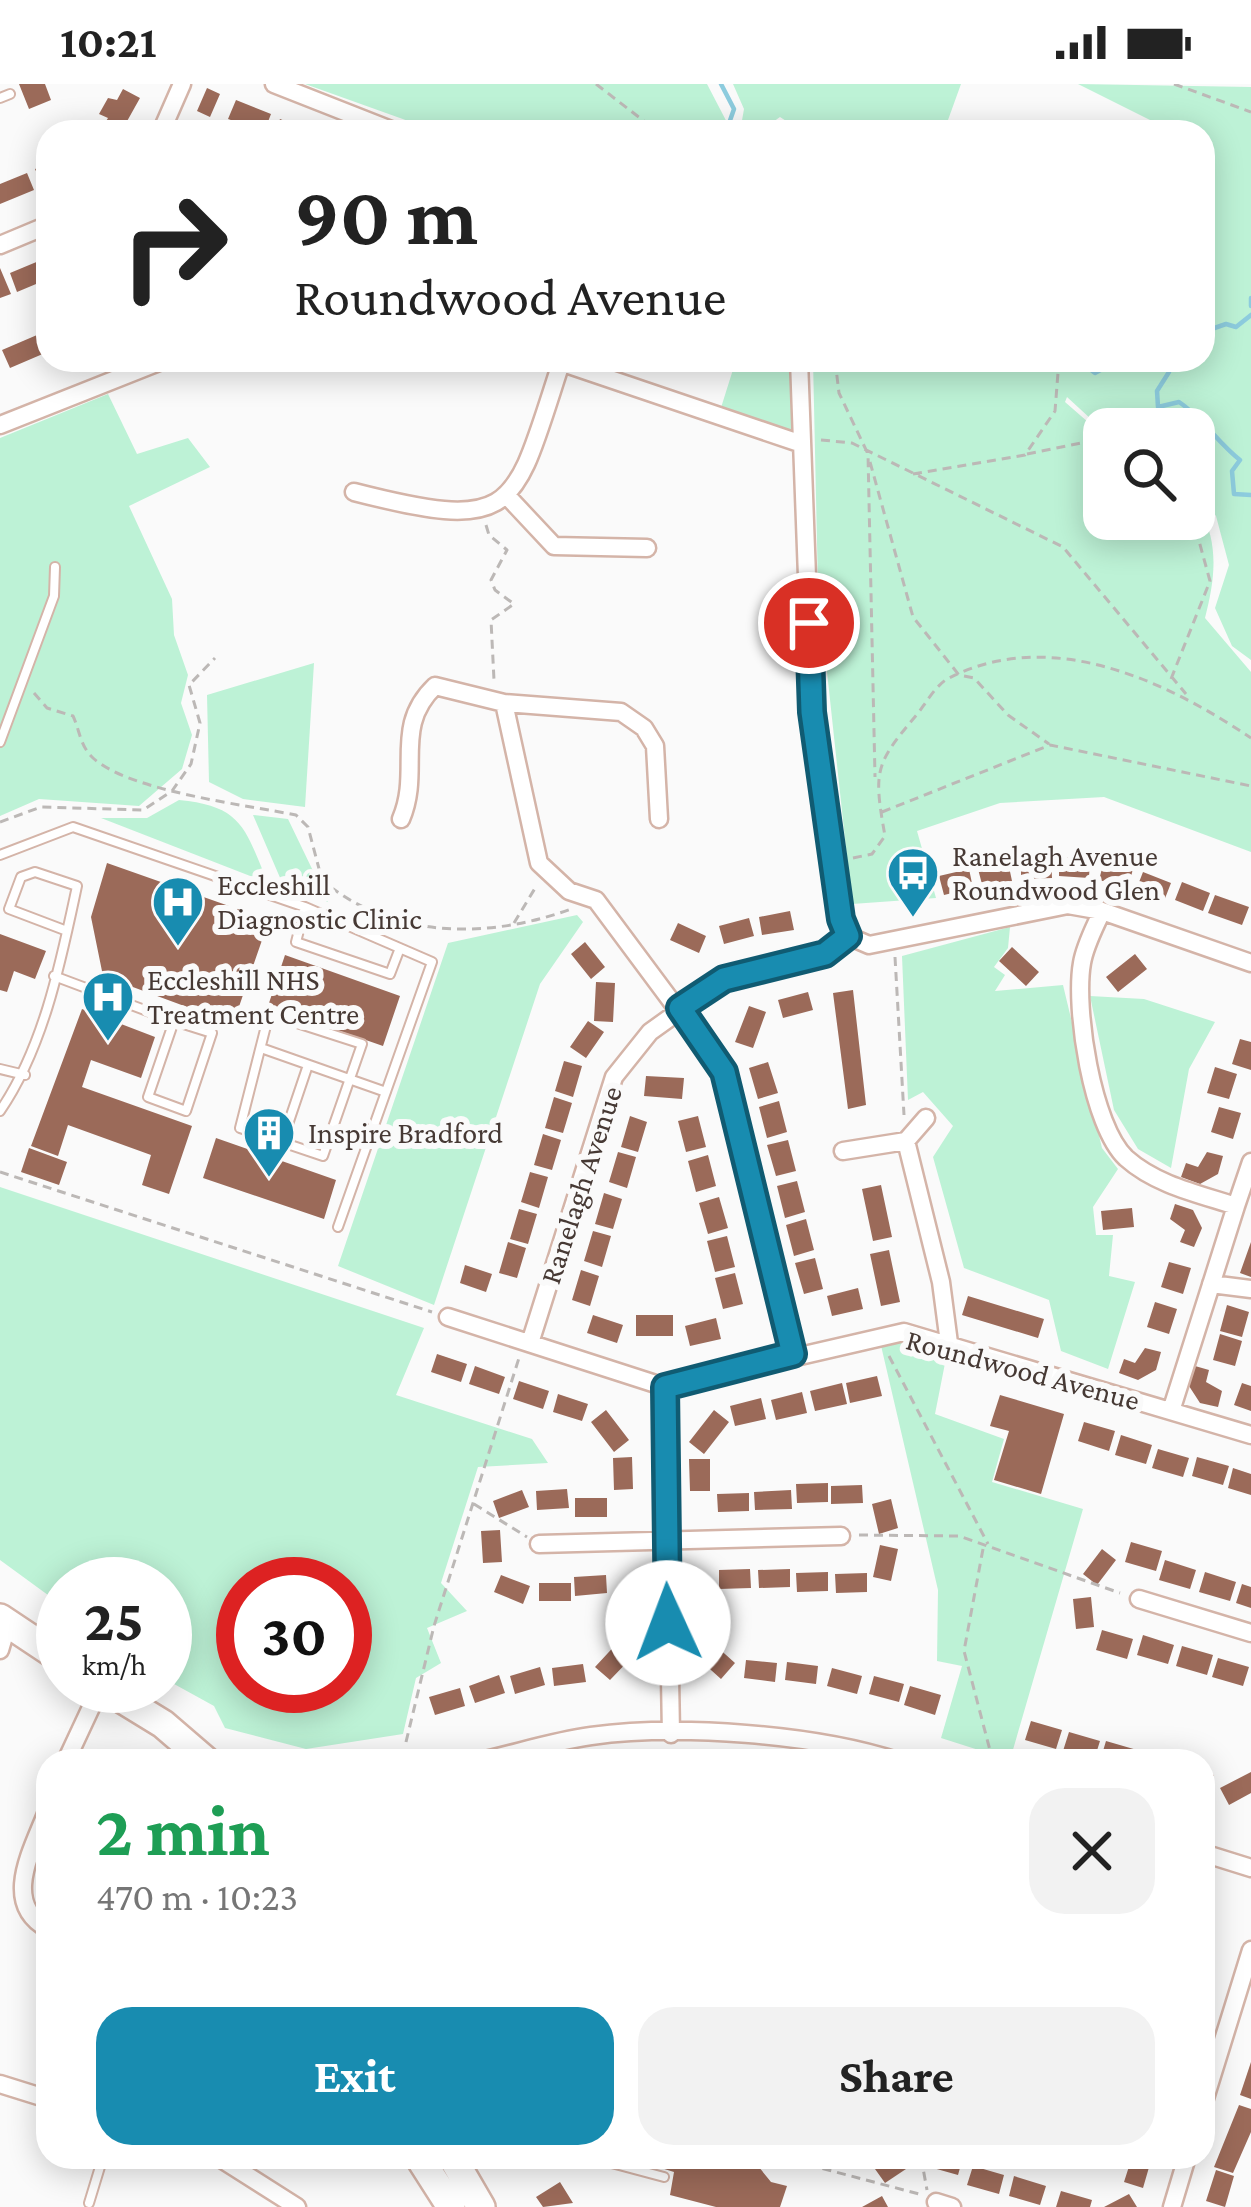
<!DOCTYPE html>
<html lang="en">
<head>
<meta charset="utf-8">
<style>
  body { margin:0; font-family:"Crimson Pro",serif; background:#f2f2f2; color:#222; height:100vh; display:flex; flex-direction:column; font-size:45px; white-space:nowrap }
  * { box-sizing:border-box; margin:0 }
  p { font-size:39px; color:#767676 }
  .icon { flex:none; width:66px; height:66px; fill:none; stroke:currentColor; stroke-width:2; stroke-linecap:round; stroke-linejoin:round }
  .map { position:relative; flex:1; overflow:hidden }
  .side { position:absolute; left:36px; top:1665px; width:1179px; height:420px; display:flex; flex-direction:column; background:#fff; border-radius:36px; box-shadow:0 6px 30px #0003 }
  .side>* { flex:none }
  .guide { position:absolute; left:36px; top:36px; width:1179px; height:252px; border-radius:36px; box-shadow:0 6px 30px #0003; background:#fff; color:#222; overflow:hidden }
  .controls { position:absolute; left:1083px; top:324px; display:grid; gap:24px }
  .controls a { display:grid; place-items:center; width:132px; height:132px; border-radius:24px; background:#fff; box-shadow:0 6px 30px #0003; font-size:60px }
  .speed { position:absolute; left:36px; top:1473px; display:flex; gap:24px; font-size:60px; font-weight:700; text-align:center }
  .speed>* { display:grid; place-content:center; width:156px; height:156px; border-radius:50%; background:#fff; box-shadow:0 6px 30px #0003; line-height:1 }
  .speed small { font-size:30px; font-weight:400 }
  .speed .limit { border:18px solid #d22; background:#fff; color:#111 }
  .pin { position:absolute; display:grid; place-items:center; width:102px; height:102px; color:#fff; margin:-51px; border:6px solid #fff; border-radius:50%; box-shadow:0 3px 12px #0007 }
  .me { position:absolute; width:132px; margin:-66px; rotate:358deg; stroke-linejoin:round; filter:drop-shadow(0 0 9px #0008) }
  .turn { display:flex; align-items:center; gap:42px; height:252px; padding:0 60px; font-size:54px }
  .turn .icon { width:156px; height:156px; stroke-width:2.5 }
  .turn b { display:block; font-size:84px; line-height:102px }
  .round { display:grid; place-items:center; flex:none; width:126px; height:126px; border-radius:36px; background:#f2f2f2 }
  .headline { display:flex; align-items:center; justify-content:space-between; height:204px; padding:0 60px }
  h1 { font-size:72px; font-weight:700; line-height:90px; color:#1e9e55 }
  .cta { display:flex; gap:24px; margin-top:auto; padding:24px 60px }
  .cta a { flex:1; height:138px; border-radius:36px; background:#188cb0; color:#fff; font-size:48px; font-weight:700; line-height:138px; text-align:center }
  .cta a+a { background:#f2f2f2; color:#222 }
  .status { display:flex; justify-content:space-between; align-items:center; height:84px; padding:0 60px; background:#fff; direction:ltr }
  .status svg { height:33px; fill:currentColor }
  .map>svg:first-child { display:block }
  .green { fill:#bdf2d6; fill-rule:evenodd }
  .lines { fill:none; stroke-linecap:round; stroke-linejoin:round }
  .stream { stroke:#8dccde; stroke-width:4.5 }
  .building { fill:#9b6a59 }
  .service-casing { stroke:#d4b4a8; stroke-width:12 }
  .minor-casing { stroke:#d4b4a8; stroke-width:21 }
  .trunk-casing { stroke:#d4b4a8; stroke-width:32 }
  .path { stroke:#bcb8b6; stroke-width:3; stroke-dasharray:9 6; stroke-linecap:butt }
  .service { stroke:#fff; stroke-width:8 }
  .minor { stroke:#fff; stroke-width:16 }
  .trunk { stroke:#fff; stroke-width:27 }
  .route-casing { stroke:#105b72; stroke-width:30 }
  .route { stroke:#188cb0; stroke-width:21 }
  .labels { text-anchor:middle; stroke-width:12; stroke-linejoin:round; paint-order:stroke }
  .poi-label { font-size:30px; fill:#463934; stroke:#fafafa; text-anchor:start }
  .street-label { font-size:30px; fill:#463934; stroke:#fafafa }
</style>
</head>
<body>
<div class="status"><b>10:21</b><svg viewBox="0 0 49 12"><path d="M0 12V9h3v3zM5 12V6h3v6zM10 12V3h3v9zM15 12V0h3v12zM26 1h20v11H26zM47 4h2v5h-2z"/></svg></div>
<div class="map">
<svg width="1251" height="2123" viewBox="0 0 1251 2123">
  <rect width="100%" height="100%" fill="#fafafa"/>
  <!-- green -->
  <path class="green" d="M305 0H707L732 48H439Z
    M733 0H961L948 36 982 48H803L780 33 759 48H740L744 25Z
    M1078 0 1251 3V576L1232 562 1215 524 1229 481 1216 432 1194 401V345L1104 347 1067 313 1065 318 1104 352V435H1194V415C1220 454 1216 491 1205 534L1251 588V768L1104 713 1000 719 917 747 936 814 852 820 818 504 813 276H1203V48H1174Z
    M736 276H799L802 360 719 330Z
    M108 310 137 370 188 354 210 383 129 422 172 515 174 551 188 591 181 619 192 651 182 685 139 722 39 715 0 732V354Z
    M314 579 305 723 243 715 209 698 207 611Z
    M179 716C243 722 245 745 268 799L101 734H147Z
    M253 731 288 735 328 818 281 796Z
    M577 831 583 838 540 900 434 1221 338 1182 448 859Z
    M1010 843 1008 864 994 883 1005 891 995 907 1063 901 1102 1064 1118 1085 1093 1123 1096 1151H1113L1109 1192 1135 1198 1108 1285 1061 1267 1049 1216 964 1184 933 1073 953 1042 923 1008 908 1016 902 872Z
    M1090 912 1144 915 1215 938 1189 985 1171 1084 1138 1065 1114 1026Z
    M0 1103 424 1244 396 1311 532 1355 548 1379 478 1383 441 1499 467 1527 427 1544 441 1579 416 1594 403 1650 306 1665 225 1644 214 1622 165 1595V1500H63V1522L0 1476ZM345 1500V1602H243V1500Z
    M879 1253 949 1259 935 1330 1004 1355 992 1398 1083 1425 1010 1676 941 1654 962 1582 937 1577 938 1506Z"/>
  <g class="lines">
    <!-- stream -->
    <path class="stream" d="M721 0 734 25 726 48
      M771 48 779 43 788 48
      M1251 214V222
      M1203 248 1226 240 1236 243 1251 231
      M1078 276 1095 289 1119 276
      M1166 276 1169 288 1157 307 1158 323 1179 318C1203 334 1217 358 1240 376L1232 387 1234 410 1251 411"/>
  </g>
  <!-- building -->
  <path class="building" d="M19 0H45L51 16 29 25Z
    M207 4 220 10 210 33 197 27Z
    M123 5 140 14 121 48H114L103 42 108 34 99 30 108 14 117 16Z
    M236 16 271 30 264 48 228 35Z
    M280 35 312 48H275Z
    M48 80V101L43 103 35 85Z
    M27 89 34 106 0 120V100Z
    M46 174 48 195 17 208 10 189Z
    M0 184 11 210 0 214Z
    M37 251 45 269 10 284 2 266Z
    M1059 773 1090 774 1089 794 1059 792Z
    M1051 774 1052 794 1021 795V775Z
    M1104 777 1133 785 1128 804 1099 796Z
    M1008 778 1012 797 983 804 978 785Z
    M107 779 269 836 233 940 103 892 91 833Z
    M969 785 973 804 944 811 939 792Z
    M1143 788 1171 799 1164 817 1136 806Z
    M1182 798 1210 809 1203 827 1175 816Z
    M1215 811 1249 823 1242 841 1208 829Z
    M790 827 794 846 762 851 759 833Z
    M749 834 754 852 724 860 719 842Z
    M678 839 706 852 699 869 670 856Z
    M0 850 46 867 35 895 14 887 7 908 0 906Z
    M585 858 605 883 591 895 571 870Z
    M1012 863 1039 888 1026 902 999 877Z
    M1135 870 1147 885 1118 908 1106 893Z
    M285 871 400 912 383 962 268 922Z
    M596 898 615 899 613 938 594 937Z
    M853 906 866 1021 848 1025 833 909Z
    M808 908 813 926 783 934 778 916Z
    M749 922 766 928 753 964 735 958Z
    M82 925 155 953 141 994 91 976 82 1003 192 1042 169 1110 142 1101 151 1071 68 1041 58 1072 31 1062Z
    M588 937 604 948 586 974 570 963Z
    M1240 955 1251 958V986L1232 980Z
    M564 977 582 982 573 1013 555 1007Z
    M768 978 778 1009 758 1015 749 984Z
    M1215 983 1237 990 1229 1015 1207 1009Z
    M646 992 684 994 682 1015 644 1012Z
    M554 1013 572 1019 563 1049 545 1044Z
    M779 1017 787 1048 767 1054 759 1023Z
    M1219 1023 1241 1029 1233 1055 1211 1048Z
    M630 1032 647 1038 638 1068 621 1063Z
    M698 1032 706 1063 686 1068 678 1037Z
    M543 1050 561 1056 552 1086 534 1081Z
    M216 1054 336 1096 324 1135 203 1094Z
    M788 1056 796 1087 776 1092 767 1061Z
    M29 1064 67 1078 59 1101 21 1088Z
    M618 1068 636 1073 627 1104 609 1098Z
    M1207 1068 1223 1072 1218 1090 1200 1100 1181 1093 1186 1079 1198 1083Z
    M708 1071 716 1102 696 1108 688 1077Z
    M530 1088 548 1093 539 1124 521 1118Z
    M797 1097 805 1128 785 1134 777 1102Z
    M881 1101 892 1153 873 1157 862 1105Z
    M604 1109 622 1115 613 1145 595 1140Z
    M719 1113 728 1144 708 1150 699 1119Z
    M1175 1120 1193 1126 1202 1144 1194 1163 1180 1158 1185 1146 1170 1135Z
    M1132 1124 1134 1143 1103 1146 1101 1127Z
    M519 1125 537 1130 528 1160 510 1155Z
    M806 1135 814 1166 794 1172 786 1141Z
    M593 1147 611 1152 602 1183 584 1177Z
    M727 1152 735 1183 715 1188 707 1157Z
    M508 1158 526 1164 517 1194 499 1189Z
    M1251 1158V1193L1240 1189Z
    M889 1166 900 1218 881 1222 870 1170Z
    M815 1174 823 1205 804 1210 795 1179Z
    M1169 1178 1191 1184 1183 1210 1161 1203Z
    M465 1181 492 1190 486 1208 460 1199Z
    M581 1186 599 1192 590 1222 572 1216Z
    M735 1189 743 1220 723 1225 715 1194Z
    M858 1204 863 1225 832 1232 827 1212Z
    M968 1212 1044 1235 1038 1254 962 1231Z
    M1155 1218 1177 1225 1169 1250 1147 1243Z
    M1227 1221 1249 1228 1242 1253 1220 1247Z
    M593 1231 623 1241 617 1259 587 1249Z
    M636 1231H673V1252H636Z
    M716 1234 721 1255 690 1262 685 1242Z
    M1220 1250 1242 1257 1235 1282 1213 1276Z
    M1145 1264 1161 1268 1156 1286 1138 1296 1119 1289 1124 1275 1135 1279Z
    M437 1270 467 1280 461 1298 431 1288Z
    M475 1282 505 1293 499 1310 469 1300Z
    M1195 1282 1209 1286 1206 1298 1222 1307 1218 1323 1200 1319 1189 1302Z
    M877 1292 882 1312 850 1319 846 1299Z
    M519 1297 549 1307 543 1325 513 1315Z
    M842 1299 847 1320 815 1327 810 1307Z
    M1242 1299 1251 1302V1327L1234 1321Z
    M802 1308 807 1329 776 1336 771 1316Z
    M558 1310 588 1320 582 1337 553 1328Z
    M1000 1311 1064 1330 1041 1410 994 1396 1009 1347 990 1342Z
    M761 1314 766 1335 735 1342 730 1322Z
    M606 1326 629 1356 614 1368 591 1338Z
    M714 1326 729 1338 704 1370 689 1358Z
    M1084 1338 1115 1347 1109 1367 1078 1357Z
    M1121 1351 1152 1361 1146 1380 1115 1371Z
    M1158 1365 1189 1374 1183 1393 1152 1384Z
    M632 1373 633 1405 614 1406 613 1374Z
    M1197 1373 1229 1382 1223 1401 1192 1392Z
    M689 1375H710V1407H690Z
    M1233 1384 1251 1390V1411L1228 1404Z
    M828 1399V1418L797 1419 796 1400Z
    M862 1401 863 1419 831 1420V1402Z
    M567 1405 569 1424 537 1426 536 1407Z
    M522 1406 529 1423 499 1434 493 1417Z
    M791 1406 792 1425 755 1426 754 1408Z
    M749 1409V1427L718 1428 717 1410Z
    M575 1414H607V1433H575Z
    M891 1415 898 1444 879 1450 872 1420Z
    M500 1446 502 1478 483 1479 481 1447Z
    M1131 1458 1162 1467 1156 1487 1125 1478Z
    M880 1461 898 1465 891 1497 873 1493Z
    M1102 1465 1116 1476 1097 1501 1083 1490Z
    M1165 1476 1196 1486 1190 1505 1159 1496Z
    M750 1485 751 1504 719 1505V1486Z
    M790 1485V1503L759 1504 758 1486Z
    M828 1488V1507L797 1508 796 1489Z
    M1205 1488 1236 1498 1230 1517 1199 1508Z
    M867 1489V1508L836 1509 835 1490Z
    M501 1491 530 1502 523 1520 494 1508Z
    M606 1491 607 1509 575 1512 574 1493Z
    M539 1499H571V1517H539Z
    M1242 1500 1251 1503V1524L1236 1519Z
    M709 1512 712 1544 693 1546 691 1514Z
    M1091 1513 1094 1543 1076 1545 1073 1515Z
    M632 1515 633 1547 615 1548 613 1516Z
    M1102 1546 1133 1555 1127 1575 1096 1566Z
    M1143 1551 1174 1561 1168 1580 1137 1571Z
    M706 1553 735 1579 721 1595 692 1569Z
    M620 1556 635 1570 610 1596 595 1583Z
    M1182 1562 1213 1571 1207 1591 1176 1582Z
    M1218 1574 1249 1583 1243 1602 1212 1593Z
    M746 1576 777 1579 775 1598 744 1594Z
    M787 1578 818 1582 816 1600 785 1596Z
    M583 1580 586 1598 554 1602 552 1584Z
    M540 1583 545 1601 515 1610 510 1592Z
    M832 1584 862 1592 857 1610 827 1602Z
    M499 1591 505 1609 475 1619 469 1602Z
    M874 1592 904 1600 899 1618 869 1610Z
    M910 1602 941 1611 935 1631 904 1621Z
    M460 1604 465 1622 435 1631 429 1613Z
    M1031 1637 1062 1646 1056 1665 1025 1656Z
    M1069 1648 1100 1657 1094 1676 1063 1667Z
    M1106 1657 1137 1666 1134 1677H1100Z
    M1203 1688 1214 1691 1208 1710 1203 1709Z
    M1251 1688V1709L1229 1721 1220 1704Z
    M1251 1978V2015L1240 2011Z
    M1239 2021 1251 2025V2048L1233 2089 1214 2083Z
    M661 2073H742L745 2081 754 2077 771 2098 787 2102 780 2123H716L670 2111 674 2088 658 2083Z
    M892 2073H906L912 2081 885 2099 875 2085Z
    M929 2073H963L958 2091 926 2082Z
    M1132 2073H1152L1143 2104 1124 2098Z
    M973 2082 1004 2091 999 2110 967 2101Z
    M1216 2086 1234 2092 1225 2123 1206 2117Z
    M1014 2092 1046 2102 1040 2121 1009 2112Z
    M560 2098 573 2119 543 2123 536 2113Z
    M1061 2107 1092 2116 1090 2123H1056Z
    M1129 2110 1137 2123H1104Z
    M882 2112 888 2123H862Z"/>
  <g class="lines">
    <!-- service casing -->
    <g class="service-casing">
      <path id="service" d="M0 14 10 10
        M0 658 54 512 55 483
        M0 771 73 743 305 823 432 878 338 1143
        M305 823 296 858 390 890 400 864
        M54 892 174 937 148 1013 186 1027 212 949 174 937
        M269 930 362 960 323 1072 240 1044Z
        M261 964 386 1008
        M0 985 25 991
        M0 1027C44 963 61 877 77 802L35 788 21 793 9 825 67 847
        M282 1058 308 981
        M589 2073 664 2093
        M89 2119 103 2073"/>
    </g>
    <!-- minor casing -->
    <g class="minor-casing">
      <path id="minor" d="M274 0 396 48
        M161 48 182 0
        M0 161 48 141
        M554 276 802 360
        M799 276 812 628 841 835 848 852
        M0 341 164 276
        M354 408C518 450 513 427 561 279
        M509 414 554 462 647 464
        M504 619 539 779 569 807 596 816 724 988 793 1270
        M401 735C422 686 392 643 435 602L504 619 621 628 644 644 655 662 659 735
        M1102 827C1095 843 1085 861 1082 879 1074 924 1092 1042 1126 1074 1156 1101 1199 1110 1236 1122L1171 1327
        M926 1034 906 1057 941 1198 949 1259
        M843 1067 906 1057
        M1236 1122 1251 1078
        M1211 1200 1251 1205
        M448 1233 665 1303 904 1248 1251 1351
        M530 1259 614 993 650 948 724 895 825 870 848 852 869 861 1068 821 1102 827 1251 879
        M665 1303 671 1650
        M539 1460 841 1452
        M1139 1515 1251 1549
        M0 1566 8 1539
        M66 1677 101 1602
        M481 1677C517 1669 554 1657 591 1652 679 1640 814 1650 897 1677
        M48 1725C33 1765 0 1819 48 1845
        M1203 1769 1251 1784
        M0 2000 48 2015
        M1203 2021 1251 1866
        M218 2073 297 2123
        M936 2118 952 2123
        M1172 2123 1187 2073"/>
    </g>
    <!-- trunk casing -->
    <g class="trunk-casing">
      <path id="trunk" d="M0 1534 63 1576
        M101 1602 163 1640 206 1677
        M419 2073 451 2123
        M452 2073 481 2123"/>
    </g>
    <!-- path -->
    <path class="path" d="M596 0 658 48
      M1174 0 1251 28
      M835 276 839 309 868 370 875 693
      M821 356 852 359 1063 463 1186 610
      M1027 370 1091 357 1104 365
      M870 378 913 533 959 591 974 594 1008 631 1049 660
      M913 390 1025 371 1055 327 1059 276
      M486 441 489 451 507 466 491 496 495 506 514 520 491 536 494 596
      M1171 595 1210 497 1193 435
      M34 609 47 624 73 632C80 647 80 662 93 674 129 707 246 721 296 731L308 743 322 796C393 856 489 855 571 825
      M882 728 1050 661 1251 702
      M0 738 41 723 143 726 172 707 191 680 200 639 189 601 215 574
      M853 774 872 770 885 752C873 685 875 680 919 628 927 617 937 600 949 594 1051 542 1166 597 1251 654
      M514 839 537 801
      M895 873 904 1031
      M0 1088 432 1228
      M889 1272 988 1460
      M474 1420 527 1453
      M859 1451 959 1452 1120 1509
      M983 1465 964 1567 992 1674
      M406 1658 434 1542 519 1274
      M779 2073 919 2110
      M921 2073 927 2106"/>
    <!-- service -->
    <use href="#service" class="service"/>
    <!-- minor -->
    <use href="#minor" class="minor"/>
    <!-- trunk -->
    <use href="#trunk" class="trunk"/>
  </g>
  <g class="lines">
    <!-- route casing -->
    <g class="route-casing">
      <path id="route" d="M668 1539 665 1303 793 1270 724 988 680 924 724 895 825 870 848 852 841 835 812 628 809 539"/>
    </g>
    <!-- route -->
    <use href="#route" class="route"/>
  </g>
  <!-- icons -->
  <defs>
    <g id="bus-pin" transform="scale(2.7)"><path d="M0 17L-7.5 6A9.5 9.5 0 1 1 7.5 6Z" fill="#188cb0" stroke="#fafafa"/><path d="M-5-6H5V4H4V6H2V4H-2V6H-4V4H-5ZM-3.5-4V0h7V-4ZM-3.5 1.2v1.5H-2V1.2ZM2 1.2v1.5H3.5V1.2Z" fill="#fff"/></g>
    <g id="hospital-pin" transform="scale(2.7)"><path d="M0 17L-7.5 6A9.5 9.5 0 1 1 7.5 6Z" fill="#188cb0" stroke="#fafafa"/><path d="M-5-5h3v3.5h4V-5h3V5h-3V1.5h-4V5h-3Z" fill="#fff"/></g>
    <g id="building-pin" transform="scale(2.7)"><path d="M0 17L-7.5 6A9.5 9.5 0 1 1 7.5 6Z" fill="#188cb0" stroke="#fafafa"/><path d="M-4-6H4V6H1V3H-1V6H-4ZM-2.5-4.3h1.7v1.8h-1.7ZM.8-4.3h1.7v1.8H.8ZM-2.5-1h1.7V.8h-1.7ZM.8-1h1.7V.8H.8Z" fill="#fff"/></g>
  </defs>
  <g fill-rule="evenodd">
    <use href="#bus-pin" x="913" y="789"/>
    <use href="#hospital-pin" x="178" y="818"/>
    <use href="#hospital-pin" x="108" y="913"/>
    <use href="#building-pin" x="269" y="1049"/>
  </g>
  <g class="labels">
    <!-- poi labels -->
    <g class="poi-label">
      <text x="952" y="782">Ranelagh Avenue<tspan x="952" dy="34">Roundwood Glen</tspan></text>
      <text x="217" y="811">Eccleshill<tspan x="217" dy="34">Diagnostic Clinic</tspan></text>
      <text x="147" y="906">Eccleshill NHS<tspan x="147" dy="34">Treatment Centre</tspan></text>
      <text x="308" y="1059">Inspire Bradford</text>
    </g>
    <!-- street labels -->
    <g class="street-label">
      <text transform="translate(581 1101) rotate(-72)" y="10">Ranelagh Avenue</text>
      <text transform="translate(1023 1286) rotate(15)" y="10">Roundwood Avenue</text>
    </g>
  </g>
</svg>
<div class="controls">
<a><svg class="icon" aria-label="search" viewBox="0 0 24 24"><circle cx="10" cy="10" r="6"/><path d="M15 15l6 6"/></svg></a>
</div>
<div class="speed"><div>25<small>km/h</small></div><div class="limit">30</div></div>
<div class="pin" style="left:809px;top:539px;background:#d93025"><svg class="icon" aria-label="arrive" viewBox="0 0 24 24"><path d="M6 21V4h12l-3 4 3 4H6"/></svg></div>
<svg class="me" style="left:668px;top:1539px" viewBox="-20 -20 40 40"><circle r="19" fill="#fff"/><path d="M0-13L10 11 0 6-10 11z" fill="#188cb0"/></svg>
<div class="guide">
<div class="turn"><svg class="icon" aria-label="right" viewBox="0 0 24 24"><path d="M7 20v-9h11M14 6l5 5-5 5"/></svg><div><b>90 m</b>Roundwood Avenue</div></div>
</div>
<section class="side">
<div class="headline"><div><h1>2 min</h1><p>470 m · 10:23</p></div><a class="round"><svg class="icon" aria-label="close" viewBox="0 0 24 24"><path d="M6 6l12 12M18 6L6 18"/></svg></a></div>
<div class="cta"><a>Exit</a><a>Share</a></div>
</section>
</div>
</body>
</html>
